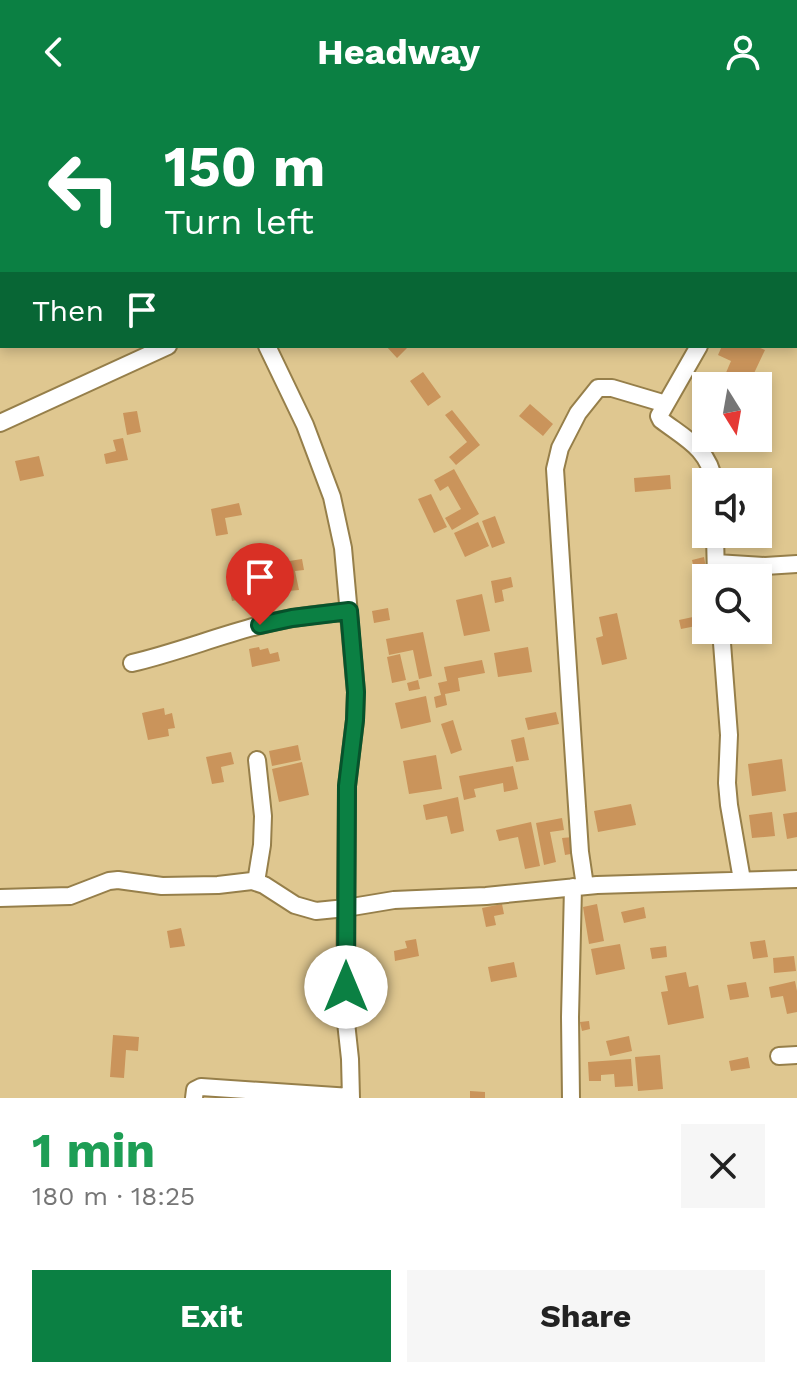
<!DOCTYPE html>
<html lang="en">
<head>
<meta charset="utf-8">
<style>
  body { margin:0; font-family:"Work Sans",sans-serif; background:#f6f6f6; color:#222; height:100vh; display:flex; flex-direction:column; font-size:30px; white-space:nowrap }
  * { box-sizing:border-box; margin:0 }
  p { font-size:26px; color:#767676 }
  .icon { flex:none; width:44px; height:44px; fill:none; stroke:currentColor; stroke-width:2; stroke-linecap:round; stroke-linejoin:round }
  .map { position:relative; height:994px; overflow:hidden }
  .details { display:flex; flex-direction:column; background:#fff; flex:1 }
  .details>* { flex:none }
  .hud { position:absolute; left:0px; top:0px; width:798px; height:244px; box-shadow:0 4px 12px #0003; background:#0b8043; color:#fff; overflow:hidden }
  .needle { width:52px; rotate:169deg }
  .buttons { position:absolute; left:692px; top:268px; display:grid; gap:16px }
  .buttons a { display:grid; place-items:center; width:80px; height:80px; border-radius:0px; background:#fff; box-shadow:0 4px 12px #0003; font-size:40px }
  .pin { position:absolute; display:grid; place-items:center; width:68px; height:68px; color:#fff; margin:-82px -34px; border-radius:50% 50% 50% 0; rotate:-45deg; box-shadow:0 0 8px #0007 }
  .pin .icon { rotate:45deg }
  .me { position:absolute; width:88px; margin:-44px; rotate:0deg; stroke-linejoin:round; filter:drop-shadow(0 0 6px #0008) }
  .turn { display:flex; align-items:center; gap:28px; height:168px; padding:0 32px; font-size:36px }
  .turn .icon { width:104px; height:104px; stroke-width:2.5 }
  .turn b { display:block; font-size:56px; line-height:68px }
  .then { display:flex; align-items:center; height:76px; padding:0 32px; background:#0003; gap:16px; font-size:30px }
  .round { display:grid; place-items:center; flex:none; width:84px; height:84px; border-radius:0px; background:#f6f6f6 }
  .head { display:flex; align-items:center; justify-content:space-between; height:136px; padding:0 32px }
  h1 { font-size:48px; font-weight:700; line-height:60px; color:#1e9e55 }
  .button { display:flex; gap:16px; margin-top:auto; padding:16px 32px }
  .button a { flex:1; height:92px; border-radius:0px; background:#0b8043; color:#fff; font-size:32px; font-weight:700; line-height:92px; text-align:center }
  .button a+a { background:#f6f6f6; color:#222 }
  header { display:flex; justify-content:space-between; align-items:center; height:104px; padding:0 32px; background:#0b8043; color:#fff; font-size:36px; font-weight:700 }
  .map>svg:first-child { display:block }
  .building { fill:#ca945b }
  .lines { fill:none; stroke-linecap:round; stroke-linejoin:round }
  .minor-casing { stroke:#967f4a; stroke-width:20 }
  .minor { stroke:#fff; stroke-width:16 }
  .route-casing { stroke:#07532c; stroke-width:20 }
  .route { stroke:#0b8043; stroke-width:14 }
</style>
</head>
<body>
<header><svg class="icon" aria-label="back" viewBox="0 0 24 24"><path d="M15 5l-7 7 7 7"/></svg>Headway<svg class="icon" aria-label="person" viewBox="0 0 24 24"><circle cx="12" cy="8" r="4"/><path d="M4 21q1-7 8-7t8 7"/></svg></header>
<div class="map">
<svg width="797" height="994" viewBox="0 0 797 994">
  <rect width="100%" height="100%" fill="#dfc790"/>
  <!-- building -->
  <path class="building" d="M386 242H405L407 244 397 254Z
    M722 242H755L765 246 748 282 725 271 731 257 718 251Z
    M423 268 441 293 428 302 410 277Z
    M721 271 730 275 727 282 717 280Z
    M530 300 553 320 543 332 519 312Z
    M452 306 480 341 456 361 449 353 467 338 445 311Z
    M137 307 141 328 127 331 123 309Z
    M123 334 128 356 106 360 104 350 116 347 113 336Z
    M39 352 44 372 20 377 15 357Z
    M454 365 479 410 452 426 445 414 461 405 448 382 440 387 434 376Z
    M670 371 671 385 635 388 634 374Z
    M431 390 447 423 434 429 418 395Z
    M239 399 242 411 225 414 228 430 216 432 211 405Z
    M495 412 505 439 492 444 482 417Z
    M478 418 489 442 465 453 454 429Z
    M704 453 708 474H706V476L697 478 692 456Z
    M302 455 304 466 295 467 299 486 288 487 283 458Z
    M258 464 260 481 245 484 247 494 232 497 227 469Z
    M511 473 513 483 502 486 504 497 495 499 491 477Z
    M706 483V520L681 525 679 516 702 511 697 485Z
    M482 490 490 527 464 532 456 496Z
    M388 504 390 516 374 519 372 507Z
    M617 509 627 555 602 561 596 534 603 532 599 513Z
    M423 528 432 572 419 575 413 546 389 551 386 535Z
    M259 543 260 546 268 544 270 550 278 548 280 557 252 563 249 545Z
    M528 543 532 568 498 573 494 549Z
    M400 550 406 576 392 579 387 553Z
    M482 556 485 569 458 574 460 587 445 590 447 601 436 604 434 593 441 591 438 579 447 577 444 563Z
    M418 576 420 585 409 587 407 579Z
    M426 592 431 618 401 625 395 599Z
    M164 604 165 611 172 609 175 624 168 625 169 632 148 636 142 609Z
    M556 608 559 620 528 626 525 614Z
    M453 616 462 646 451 650 441 620Z
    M524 633 529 656 516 658 511 636Z
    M298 641 301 656 272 662 269 647Z
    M231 648 234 660 221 663 224 678 212 680 206 653Z
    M436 651 442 685 409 690 403 657Z
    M782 655 786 687 752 692 748 660Z
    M302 658 309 691 279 698 272 665Z
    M513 662 518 685 504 688 503 679 474 685 476 693 464 696 459 672Z
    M458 693 464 727 451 730 447 712 426 716 423 701Z
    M631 700 636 721 598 728 594 707Z
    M772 708 775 732 752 734 749 711Z
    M797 708V733L787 735 783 710Z
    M562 714 564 726 550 728 556 758 544 761 536 719Z
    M531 718 540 762 525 765 518 733 499 737 496 726Z
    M573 733 576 749 565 751 562 734Z
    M502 800 504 810 494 812 496 821 486 823 482 804Z
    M597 800 604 837 589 840 583 803Z
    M644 803 646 814 624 819 621 808Z
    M181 824 185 842 170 844 167 827Z
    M416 835 419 852 395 857 394 847 407 844 405 837Z
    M765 836 768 853 753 855 750 838Z
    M620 840 625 865 596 871 591 845Z
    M666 842 667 853 652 855 650 844Z
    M794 852 796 867 774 869 773 854Z
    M514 858 517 873 491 878 488 863Z
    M686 868 689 883 698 881 704 914 668 921 661 888 668 887 665 872Z
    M795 877 797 887V908L787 910 783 892 771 894 769 883Z
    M746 878 749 893 730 896 727 881Z
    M589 917 590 925 582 927 580 918Z
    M113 931 139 933 138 947 126 946 124 974 110 973Z
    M629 932 632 947 610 952 606 937Z
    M660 951 663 985 638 987 635 953Z
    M748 953 750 964 731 967 729 957Z
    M631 955 633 982 615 983 614 970 601 971V977H589L588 958Z
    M470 987 485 988V994H470Z"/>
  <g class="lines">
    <!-- minor casing -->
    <g class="minor-casing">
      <path id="minor" d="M276 0V2
        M568 0 572 2
        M352 2 354 0
        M0 75 2 74
        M796 131H797
        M267 242 305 321 332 393 343 444 356 588 355 616 347 682 345 909 350 955 351 994
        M699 242 659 312 661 316C686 335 709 345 714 378
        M0 319 168 242
        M715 430 716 474
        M716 459 765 462 797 460
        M721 526 729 631 727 679 729 701 742 776
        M132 559C175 549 215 533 257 522 287 513 318 511 349 507
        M256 778 262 741 263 712 257 656
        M585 782 580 748 555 365 560 344 578 309 598 284H612L666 300
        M0 794 70 792 109 777 118 776 162 782 218 781 252 777 264 781 295 801 316 807 346 804 394 796 486 792 597 781 797 775
        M779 952 797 951
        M194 994 195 986 201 983 351 993
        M571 994 570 913 573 783"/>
    </g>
    <!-- minor -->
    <use href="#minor" class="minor"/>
  </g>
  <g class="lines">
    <!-- route casing -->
    <g class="route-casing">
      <path id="route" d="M260 521 292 514 349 507 356 588 355 616 347 682 346 883"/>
    </g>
    <!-- route -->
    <use href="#route" class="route"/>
  </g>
</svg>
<div class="buttons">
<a><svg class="needle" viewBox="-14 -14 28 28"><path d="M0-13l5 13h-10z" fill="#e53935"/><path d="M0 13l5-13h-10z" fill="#767676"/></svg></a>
<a><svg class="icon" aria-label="sound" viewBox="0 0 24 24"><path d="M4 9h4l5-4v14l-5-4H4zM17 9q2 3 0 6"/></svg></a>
<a><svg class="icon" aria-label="search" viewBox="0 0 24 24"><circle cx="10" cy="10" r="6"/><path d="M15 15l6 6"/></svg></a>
</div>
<div class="pin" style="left:260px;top:521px;background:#d93025"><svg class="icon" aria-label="arrive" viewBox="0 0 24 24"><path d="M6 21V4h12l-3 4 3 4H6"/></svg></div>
<svg class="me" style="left:346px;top:883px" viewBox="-20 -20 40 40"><circle r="19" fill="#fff"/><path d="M0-13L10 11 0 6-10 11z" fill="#0b8043"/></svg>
<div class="hud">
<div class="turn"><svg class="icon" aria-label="left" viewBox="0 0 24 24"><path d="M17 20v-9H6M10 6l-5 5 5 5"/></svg><div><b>150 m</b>Turn left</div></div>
<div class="then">Then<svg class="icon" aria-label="arrive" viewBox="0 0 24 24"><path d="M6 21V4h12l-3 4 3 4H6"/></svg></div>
</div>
</div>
<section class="details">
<div class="head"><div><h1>1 min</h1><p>180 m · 18:25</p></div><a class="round"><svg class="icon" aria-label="close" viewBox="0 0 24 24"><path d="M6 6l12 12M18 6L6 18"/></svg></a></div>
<div class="button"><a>Exit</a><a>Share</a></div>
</section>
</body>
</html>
